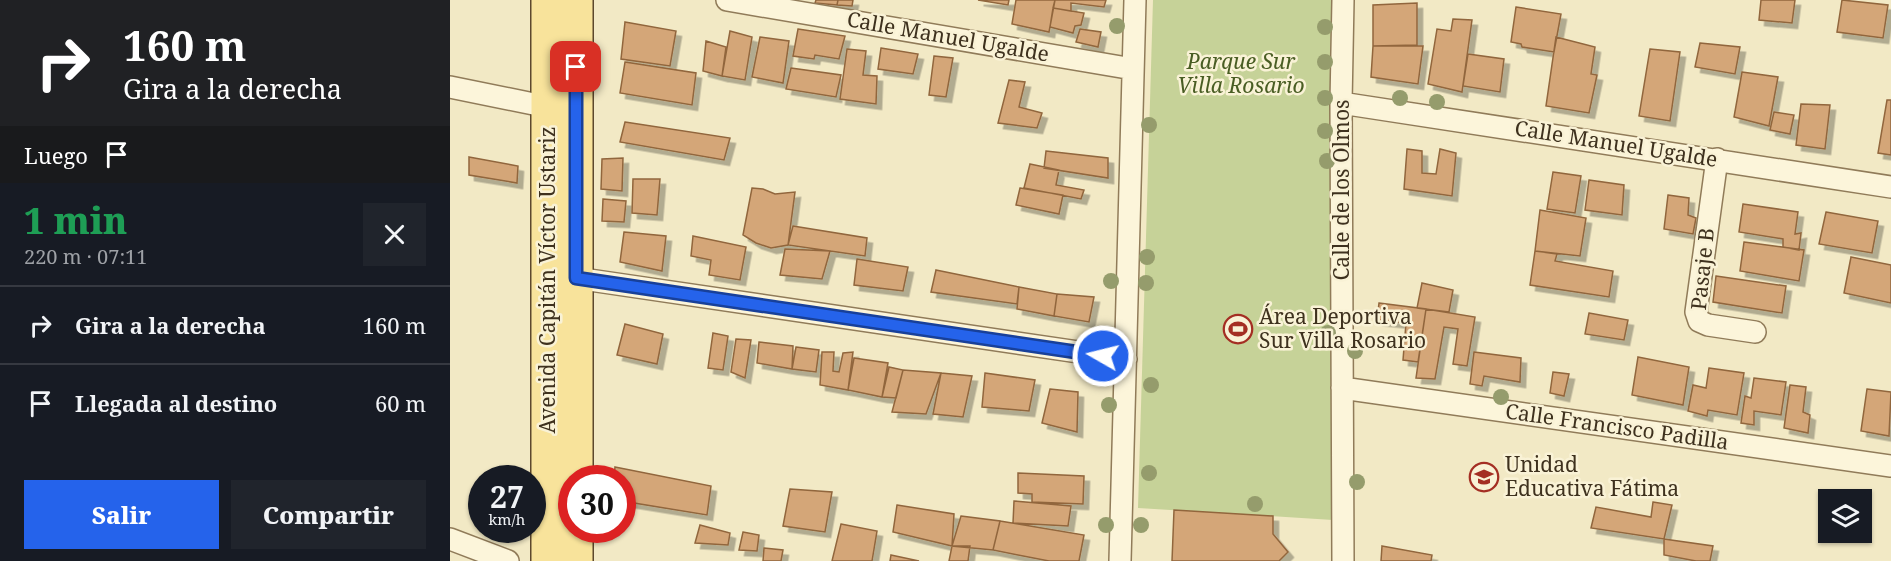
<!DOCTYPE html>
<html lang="es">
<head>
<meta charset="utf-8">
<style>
  body { margin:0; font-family:"Noto Serif",serif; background:#20242c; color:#f1f3f6; height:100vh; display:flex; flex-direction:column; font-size:22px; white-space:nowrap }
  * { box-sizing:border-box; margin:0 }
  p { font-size:20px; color:#9ea1a6 }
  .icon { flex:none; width:33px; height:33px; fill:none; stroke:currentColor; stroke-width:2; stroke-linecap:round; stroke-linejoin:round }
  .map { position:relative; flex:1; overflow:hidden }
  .sheet { display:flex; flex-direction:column; background:#171b24; width:450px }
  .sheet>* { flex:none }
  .guide { background:#202124; color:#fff; overflow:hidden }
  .controls { position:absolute; left:1368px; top:489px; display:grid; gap:12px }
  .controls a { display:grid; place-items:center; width:54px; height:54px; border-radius:0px; background:#171b24; box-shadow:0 2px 4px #0004; font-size:30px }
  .speed { position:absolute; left:18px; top:465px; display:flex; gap:12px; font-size:30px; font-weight:700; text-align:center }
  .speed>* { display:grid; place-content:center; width:78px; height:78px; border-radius:50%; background:#171b24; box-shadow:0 2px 4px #0004; line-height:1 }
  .speed small { font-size:15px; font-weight:400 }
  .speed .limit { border:9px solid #d22; background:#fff; color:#111 }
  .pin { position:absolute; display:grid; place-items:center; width:51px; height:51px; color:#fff; margin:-26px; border-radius:12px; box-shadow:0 3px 9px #0006 }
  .me { position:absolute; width:66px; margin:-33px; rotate:278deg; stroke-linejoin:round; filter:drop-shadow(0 0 4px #0008) }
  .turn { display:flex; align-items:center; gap:21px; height:126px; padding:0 24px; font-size:27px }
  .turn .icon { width:78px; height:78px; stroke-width:2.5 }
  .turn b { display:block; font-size:42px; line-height:51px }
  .then { display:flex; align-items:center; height:57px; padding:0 24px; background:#0003; gap:12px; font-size:22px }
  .round { display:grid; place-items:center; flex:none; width:63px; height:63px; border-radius:0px; background:#20242c }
  .head { display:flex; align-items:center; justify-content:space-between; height:102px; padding:0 24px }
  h1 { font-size:36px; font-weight:800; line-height:45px; color:#1e9e55 }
  .primary-button { display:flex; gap:12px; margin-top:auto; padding:12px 24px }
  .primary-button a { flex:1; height:69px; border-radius:0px; background:#2563eb; color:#fff; font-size:24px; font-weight:800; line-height:69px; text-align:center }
  .primary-button a+a { background:#20242c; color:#f1f3f6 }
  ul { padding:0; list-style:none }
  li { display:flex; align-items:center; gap:18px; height:78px; padding:0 24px; border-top:2px solid #363941 }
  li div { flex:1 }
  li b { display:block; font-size:22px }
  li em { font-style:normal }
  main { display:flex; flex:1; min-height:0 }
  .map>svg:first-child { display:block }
  .green { fill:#c6d298 }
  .building { fill:#d4a678; stroke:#91663d; stroke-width:1.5; filter:url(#shadow) }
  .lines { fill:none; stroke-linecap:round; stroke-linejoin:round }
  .minor-casing { stroke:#907b59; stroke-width:24 }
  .primary-casing { stroke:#5d482d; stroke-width:36 }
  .minor { stroke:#fcf5da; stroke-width:21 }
  .primary { stroke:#f8e39b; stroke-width:33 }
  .tree { fill:#959c6c }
  .route-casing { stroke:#184099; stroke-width:15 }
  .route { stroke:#2563eb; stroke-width:10 }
  .labels { text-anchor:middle; stroke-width:5; stroke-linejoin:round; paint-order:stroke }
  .street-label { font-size:21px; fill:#3e311e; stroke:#f9f2d6 }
  .park-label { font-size:21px; font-style:italic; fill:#495d23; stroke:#f9f2d6 }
  .poi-label { font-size:21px; fill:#3e311e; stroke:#f9f2d6; text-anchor:start }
</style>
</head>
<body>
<main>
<section class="sheet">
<div class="guide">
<div class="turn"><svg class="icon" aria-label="right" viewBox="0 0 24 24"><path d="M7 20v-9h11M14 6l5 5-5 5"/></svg><div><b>160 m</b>Gira a la derecha</div></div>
<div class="then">Luego<svg class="icon" aria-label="arrive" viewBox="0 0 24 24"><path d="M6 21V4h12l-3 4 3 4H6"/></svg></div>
</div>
<div class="head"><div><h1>1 min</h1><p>220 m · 07:11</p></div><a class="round"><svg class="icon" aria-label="close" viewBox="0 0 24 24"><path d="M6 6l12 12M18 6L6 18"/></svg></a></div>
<ul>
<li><svg class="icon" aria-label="right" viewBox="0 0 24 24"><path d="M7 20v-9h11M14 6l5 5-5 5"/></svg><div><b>Gira a la derecha</b></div><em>160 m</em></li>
<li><svg class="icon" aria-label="arrive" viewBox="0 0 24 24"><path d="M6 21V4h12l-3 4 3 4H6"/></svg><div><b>Llegada al destino</b></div><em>60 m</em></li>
</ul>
<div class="primary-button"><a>Salir</a><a>Compartir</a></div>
</section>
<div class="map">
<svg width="1441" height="561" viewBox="0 0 1441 561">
  <defs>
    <filter id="shadow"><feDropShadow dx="5.5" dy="5.5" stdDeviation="0" flood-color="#0004"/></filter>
  </defs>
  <rect width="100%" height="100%" fill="#f2e9c5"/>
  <!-- green -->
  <path class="green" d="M703 0H883V520L688 508Z"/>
  <!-- building -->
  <path class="building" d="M366 0H388L387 5 365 3Z
    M388 0H403L402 6 387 5Z
    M528 0H559L558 5Z
    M566 0H605L599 32 562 24Z
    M605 0H656L654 7 621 3V11L603 8Z
    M1311 0H1345L1342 23 1309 20Z
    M1392 0 1438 5 1433 38 1387 32Z
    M967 3V45L923 46V5Z
    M1066 7 1111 14 1104 52 1072 47 1071 44 1061 42Z
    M603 8 634 13 631 25 625 26 623 33 600 27Z
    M1003 19 1022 20 1012 92 978 84 987 29 1001 31Z
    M175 22 226 31 220 66 171 59Z
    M348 29 395 36 389 59 365 55 364 59 343 56Z
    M630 29 651 32 648 47 626 42Z
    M280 31 302 37 295 80 272 76Z
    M310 37 339 41 333 83 302 77Z
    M1106 37 1145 47 1141 74 1147 75 1139 113 1096 106Z
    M256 41 276 47 272 76 253 71Z
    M1250 43 1290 47 1285 74 1245 67Z
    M923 46H973L968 84 921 77Z
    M431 48 468 54 463 74 428 69Z
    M397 49 416 51 413 75 427 76 426 104 390 99Z
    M1200 49 1230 52 1220 121 1189 116Z
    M1018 54 1054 59 1050 92 1013 86Z
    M484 56 503 58 496 97 479 95Z
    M175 62 246 73 242 105 170 93Z
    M341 68 391 75 386 97 336 89Z
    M1292 72 1328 77 1319 126 1284 117Z
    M559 80 575 82 569 107 592 113 587 128 548 123Z
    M1437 100H1441V155L1428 153Z
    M1351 104 1380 105 1375 149 1346 145Z
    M1324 112 1344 115 1340 134 1320 130Z
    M175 122 280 138 274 160 170 142Z
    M957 149 972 151V173L986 174 990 149 1006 153 1002 196 954 189Z
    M596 151 658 158V178L594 168Z
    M19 157 68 166 67 183 19 175Z
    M173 158 172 191 151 189 152 159Z
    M580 164 609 170 606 185 634 190 631 199 574 188Z
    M1103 172 1131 176 1125 213 1097 209Z
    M183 179H210L207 215 182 213Z
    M1139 180 1174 185 1172 215 1135 210Z
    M302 188 313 189 325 194 345 192 338 245 321 248 306 243 293 235Z
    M570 188 613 195 609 214 566 205Z
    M1218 195 1239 198 1238 215 1246 218 1243 234 1214 229Z
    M153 199 176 201 174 222 152 221Z
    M1293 204 1348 212 1345 234 1351 233 1349 250 1333 247V239L1289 232Z
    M1090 210 1136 218 1130 256 1085 251Z
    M1376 212 1428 221 1422 253 1369 244Z
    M343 226 417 238 415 256 338 245Z
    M174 232 216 236 212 271 170 262Z
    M243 236 296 247 290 280 259 275 261 260 241 256Z
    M1294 242 1354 250 1349 281 1290 271Z
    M335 249 380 251 372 279 330 275Z
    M1085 251 1107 254 1105 261 1163 271 1159 297 1080 285Z
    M1401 257 1441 265V303L1394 293Z
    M407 259 458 267 453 291 404 285Z
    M486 270 569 287 567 304 481 292Z
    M1266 276 1336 286 1332 313 1263 302Z
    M972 283 1003 290 999 312 967 308Z
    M569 287 607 294 604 316 567 309Z
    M607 294 644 297 639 322 604 316Z
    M929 303 976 309 968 362 953 360 956 323 927 320Z
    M976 309 1025 317 1017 366 1003 364 1008 329 994 327 985 379 966 378Z
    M1139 313 1178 320 1174 340 1135 334Z
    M175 324 213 334 207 364 167 355Z
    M263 333 278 336 273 370 258 368Z
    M286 339 301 340 295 378 281 372Z
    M309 342 343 346 342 369 307 363Z
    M346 347 369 350 366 372 342 369Z
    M372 352H384L383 371 389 372 393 353 403 352 398 390 370 385Z
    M1024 352 1071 358 1070 382 1034 376 1032 386 1020 384Z
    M1188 357 1239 367 1233 405 1182 395Z
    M404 358 438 363 432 397 398 390Z
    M439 367 453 370 446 398 432 397Z
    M1259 368 1294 373 1287 415 1258 410 1257 416 1238 411 1243 385 1256 388Z
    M453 370 491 373 476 414 442 412Z
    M1103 372 1119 374 1114 396 1100 393Z
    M491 373 522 376 513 417 483 414Z
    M535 373 585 380 579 411 532 407Z
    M1304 378 1336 382 1331 415 1304 411V425L1291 423 1295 396 1301 398Z
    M1340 385 1356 387 1353 412 1360 415 1358 433 1334 428Z
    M600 389 628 392 627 432 592 423Z
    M1417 389 1441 392 1439 436 1411 431Z
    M165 467 261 486 257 515 172 501V478H164Z
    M568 473 634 476 633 504 582 502V494L568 493Z
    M340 489 382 492 375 532 333 526Z
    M564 501 621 506 618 526 563 523Z
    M1203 502 1222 505 1214 539 1141 528 1146 507 1201 517Z
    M447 505 504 514 502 546 443 532Z
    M724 510 823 516V534L838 552 829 561H722Z
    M511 516 550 521 543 550 502 546Z
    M550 521 634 535 629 561H599L543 550Z
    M391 524 427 531 422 561H382Z
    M250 525 280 533 278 545 245 543Z
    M293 532 309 535 307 551 289 550Z
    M1214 539 1263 546 1260 561H1246L1214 555Z
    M502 546H520L518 561H499Z
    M932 546 982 555 981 561H931Z
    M314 548 333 550 331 561H313Z
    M441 555 469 561H440Z"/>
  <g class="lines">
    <!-- minor casing -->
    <g class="minor-casing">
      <path id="minor" d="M277 0 683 69
        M893 0 891 103 893 561
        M0 87 108 109
        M891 103 1441 187
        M1267 159 1246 312 1249 321 1258 325 1305 332
        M126 278 676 359
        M892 388 1441 466
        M0 539 58 561
        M670 561 685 0"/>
    </g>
    <!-- primary casing -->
    <g class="primary-casing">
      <path id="primary" d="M98 0V561
        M126 478V0
        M126 530V561"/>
    </g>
    <!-- minor -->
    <use href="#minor" class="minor"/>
    <!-- primary -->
    <use href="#primary" class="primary"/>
  </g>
  <!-- trees -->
  <g class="tree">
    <circle cx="667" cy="26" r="8"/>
    <circle cx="875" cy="27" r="8"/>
    <circle cx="875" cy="62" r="8"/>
    <circle cx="875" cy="98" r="8"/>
    <circle cx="950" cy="98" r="8"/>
    <circle cx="987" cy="102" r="8"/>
    <circle cx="699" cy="125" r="8"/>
    <circle cx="875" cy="131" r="8"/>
    <circle cx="877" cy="161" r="8"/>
    <circle cx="697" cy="257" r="8"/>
    <circle cx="661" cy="281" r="8"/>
    <circle cx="696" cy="283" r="8"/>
    <circle cx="878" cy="333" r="8"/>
    <circle cx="905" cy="351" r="8"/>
    <circle cx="701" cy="385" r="8"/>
    <circle cx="1051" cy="397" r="8"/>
    <circle cx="659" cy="405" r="8"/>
    <circle cx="699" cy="473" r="8"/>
    <circle cx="907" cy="482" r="8"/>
    <circle cx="805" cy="504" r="8"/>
    <circle cx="656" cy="525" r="8"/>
    <circle cx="691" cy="525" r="8"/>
  </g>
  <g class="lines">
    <!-- route casing -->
    <g class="route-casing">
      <path id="route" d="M126 67V278L653 356"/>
    </g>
    <!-- route -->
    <use href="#route" class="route"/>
  </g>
  <!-- icons -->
  <defs>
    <g id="stadium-ring" transform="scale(1.5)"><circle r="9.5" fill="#f9f2d6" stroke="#a42e23" stroke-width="1.5"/><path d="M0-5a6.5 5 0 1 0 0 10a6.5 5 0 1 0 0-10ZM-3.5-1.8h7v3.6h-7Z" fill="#a42e23"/></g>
    <g id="school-ring" transform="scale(1.5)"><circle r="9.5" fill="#f9f2d6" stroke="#a42e23" stroke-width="1.5"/><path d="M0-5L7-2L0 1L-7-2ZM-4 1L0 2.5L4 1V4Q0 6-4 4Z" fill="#a42e23"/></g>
  </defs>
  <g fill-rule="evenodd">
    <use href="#stadium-ring" x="788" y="329"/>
    <use href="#school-ring" x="1034" y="477"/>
  </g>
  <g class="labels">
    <!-- street labels -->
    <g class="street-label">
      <text transform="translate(498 37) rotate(10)" y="7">Calle Manuel Ugalde</text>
      <text transform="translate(1166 144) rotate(9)" y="7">Calle Manuel Ugalde</text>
      <text transform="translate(892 190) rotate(-90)" y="7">Calle de los Olmos</text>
      <text transform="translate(1253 269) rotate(-84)" y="7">Pasaje B</text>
      <text transform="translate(98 280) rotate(-90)" y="7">Avenida Capitán Víctor Ustariz</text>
      <text transform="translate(1167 427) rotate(8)" y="7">Calle Francisco Padilla</text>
    </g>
    <!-- park labels -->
    <g class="park-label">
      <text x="791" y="69">Parque Sur<tspan x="791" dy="24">Villa Rosario</tspan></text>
    </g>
    <!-- poi labels -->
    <g class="poi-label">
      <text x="809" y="324">Área Deportiva<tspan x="809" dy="24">Sur Villa Rosario</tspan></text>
      <text x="1055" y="472">Unidad<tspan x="1055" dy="24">Educativa Fátima</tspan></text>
    </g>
  </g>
</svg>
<div class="controls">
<a><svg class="icon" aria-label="layers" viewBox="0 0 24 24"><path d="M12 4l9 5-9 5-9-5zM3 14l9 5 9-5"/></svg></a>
</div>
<div class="speed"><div>27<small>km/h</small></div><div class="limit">30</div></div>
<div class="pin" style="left:126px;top:67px;background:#d93025"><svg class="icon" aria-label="arrive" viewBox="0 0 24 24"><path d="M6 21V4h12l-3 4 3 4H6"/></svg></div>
<svg class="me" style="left:653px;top:356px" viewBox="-20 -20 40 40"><circle r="17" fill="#2563eb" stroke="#fff" stroke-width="3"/><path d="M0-11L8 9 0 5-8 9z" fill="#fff"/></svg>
</div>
</main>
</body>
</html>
